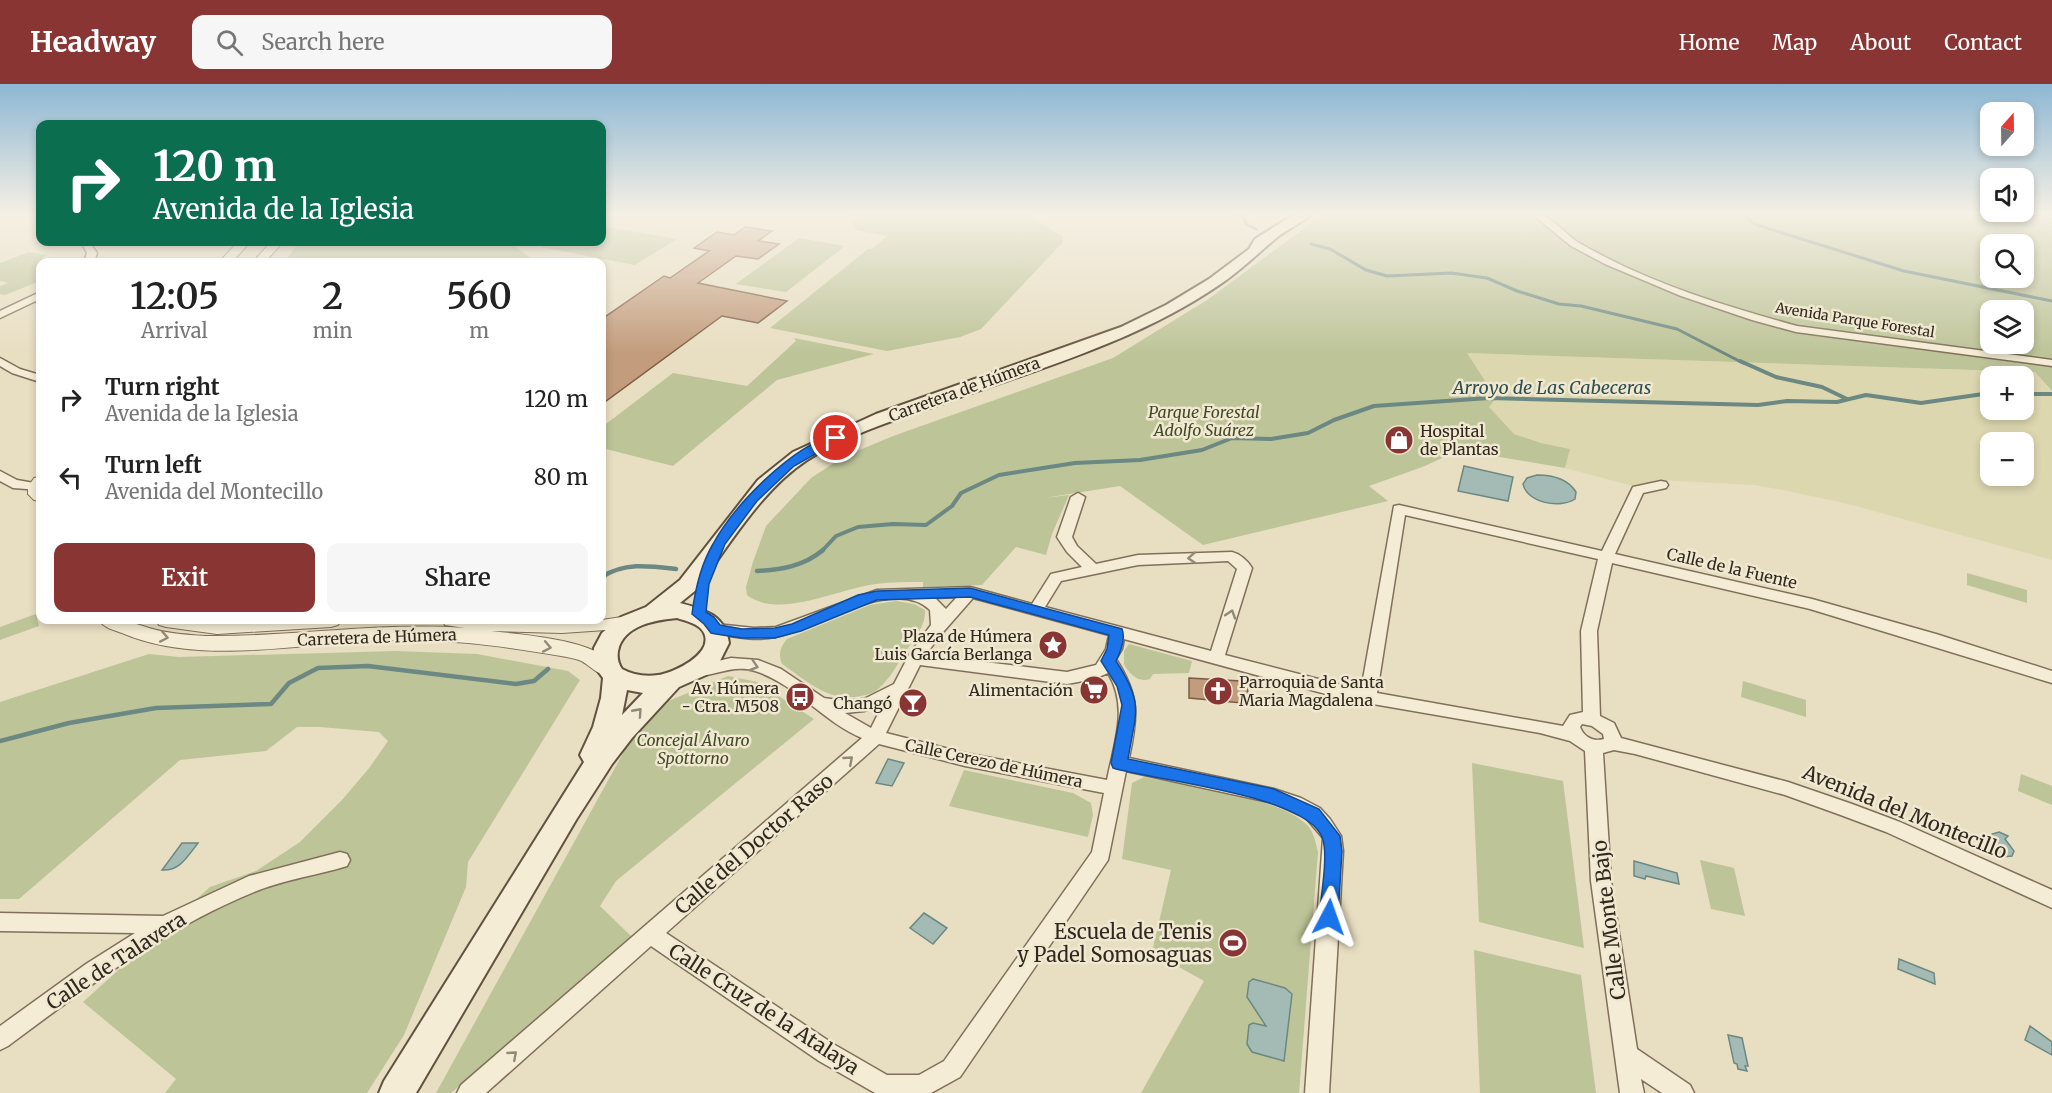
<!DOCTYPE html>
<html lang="en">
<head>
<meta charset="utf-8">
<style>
  body { margin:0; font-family:Merriweather,serif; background:#f6f6f6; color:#222; height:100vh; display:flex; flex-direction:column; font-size:22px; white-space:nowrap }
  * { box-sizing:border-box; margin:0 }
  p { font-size:20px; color:#767676 }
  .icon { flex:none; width:33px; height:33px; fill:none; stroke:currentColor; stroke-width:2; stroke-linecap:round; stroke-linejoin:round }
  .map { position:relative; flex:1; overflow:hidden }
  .panel { position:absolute; left:36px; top:174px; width:570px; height:366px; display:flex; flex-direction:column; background:#fff; border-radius:12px; box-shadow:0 3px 9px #0003 }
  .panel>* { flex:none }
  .guide { position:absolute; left:36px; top:36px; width:570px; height:126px; border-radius:12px; box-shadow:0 3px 9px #0003; background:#0b6e4f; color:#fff; overflow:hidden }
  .needle { width:39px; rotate:20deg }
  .controls { position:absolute; left:1980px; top:18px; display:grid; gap:12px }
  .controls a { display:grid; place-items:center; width:54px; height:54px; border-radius:12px; background:#fff; box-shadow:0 3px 9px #0003; font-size:30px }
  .pin { position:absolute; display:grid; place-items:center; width:51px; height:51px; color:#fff; margin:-26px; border:3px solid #fff; border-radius:50%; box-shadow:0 2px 6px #0007 }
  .me { position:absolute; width:66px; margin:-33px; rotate:4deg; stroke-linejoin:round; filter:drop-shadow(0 0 4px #0008) }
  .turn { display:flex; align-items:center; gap:21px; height:126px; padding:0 18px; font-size:27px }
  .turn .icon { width:78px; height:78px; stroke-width:2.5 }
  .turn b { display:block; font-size:42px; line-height:51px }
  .eta { display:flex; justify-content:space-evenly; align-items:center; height:102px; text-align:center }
  .eta b { font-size:36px; font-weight:600; line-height:42px }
  .primary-button { display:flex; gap:12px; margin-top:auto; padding:12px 18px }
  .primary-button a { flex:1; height:69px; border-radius:12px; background:#883533; color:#fff; font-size:24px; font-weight:600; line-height:69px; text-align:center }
  .primary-button a+a { background:#f6f6f6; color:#222 }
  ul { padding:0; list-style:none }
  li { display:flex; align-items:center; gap:18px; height:78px; padding:0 18px }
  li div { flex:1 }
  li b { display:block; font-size:22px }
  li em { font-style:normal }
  header { display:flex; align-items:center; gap:36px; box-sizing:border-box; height:84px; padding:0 30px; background:#883533; color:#fff }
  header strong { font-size:28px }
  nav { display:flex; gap:33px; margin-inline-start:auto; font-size:21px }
  .search { width:420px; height:54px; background:#f6f6f6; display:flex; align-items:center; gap:15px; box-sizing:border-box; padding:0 21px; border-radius:12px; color:#767676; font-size:22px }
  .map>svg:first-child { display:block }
  .farmland { fill:#ddd7b0; fill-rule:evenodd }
  .green { fill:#bdc498; fill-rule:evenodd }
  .water { fill:#a4bbb5; stroke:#6c8882; stroke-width:1.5 }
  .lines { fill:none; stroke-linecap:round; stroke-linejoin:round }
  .stream-far2 { stroke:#6c8882; stroke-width:3 }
  .stream-far1 { stroke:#6c8882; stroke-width:4 }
  .stream { stroke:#6c8882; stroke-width:4.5 }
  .building { fill:#c29c7c; stroke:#7c5c44; stroke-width:1.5 }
  .minor-casing { stroke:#80705b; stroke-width:3 }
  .tertiary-casing { stroke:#80705b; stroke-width:2 }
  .secondary-casing { stroke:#61513f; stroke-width:4 }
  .minor { fill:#f4ecd4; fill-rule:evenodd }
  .tertiary { fill:#f4ecd4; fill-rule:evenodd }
  .secondary { fill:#f4ecd4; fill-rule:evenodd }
  .oneway { stroke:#928a79 }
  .route { fill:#1a73e8; stroke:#114b97; stroke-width:1.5 }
  .labels { text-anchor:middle; stroke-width:5; stroke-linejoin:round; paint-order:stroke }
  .far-street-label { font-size:14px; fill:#31281e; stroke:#f0e8d1 }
  .street-label { font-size:16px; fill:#31281e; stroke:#f0e8d1 }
  .park-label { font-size:16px; font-style:italic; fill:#414b27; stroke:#f0e8d1 }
  .poi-label { font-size:16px; fill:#31281e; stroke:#f0e8d1; text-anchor:end }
  .water-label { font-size:18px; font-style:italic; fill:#2f4f4f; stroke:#f0e8d1 }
  .near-street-label { font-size:20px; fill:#31281e; stroke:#f0e8d1 }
  .near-poi-label { font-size:20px; fill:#31281e; stroke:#f0e8d1; text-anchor:end }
</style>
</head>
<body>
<header>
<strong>Headway</strong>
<div class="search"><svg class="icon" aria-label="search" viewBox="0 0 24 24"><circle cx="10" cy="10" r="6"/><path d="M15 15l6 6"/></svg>Search here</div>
<nav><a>Home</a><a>Map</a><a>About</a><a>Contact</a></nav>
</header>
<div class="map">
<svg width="2052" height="1009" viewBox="0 0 2052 1009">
  <rect width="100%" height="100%" fill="#e8dec2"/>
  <!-- farmland -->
  <path class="farmland" d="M1467 269 2035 288 2052 308V476L1848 420 1788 407 1754 401 1657 396 1633 402 1565 384 1570 365 1541 359 1514 350 1488 323ZM1990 292H2024V326H1990ZM1990 358H2024V392H1990Z"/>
  <!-- green -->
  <path class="green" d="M846 129H1025L1063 153V158L981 245 960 253 887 267 770 244 868 165H872L887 152 856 146Z
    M1325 129H2052V307L2035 288 1467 269 1496 314 1489 323 1514 350 1541 359 1570 365 1565 384 1459 366 1425 382 1369 402 1388 417 1203 461 1120 402 1044 414 1069 411 1052 450 1046 471 1016 463 982 501 923 503V498C907 498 891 498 876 500 840 504 779 536 747 511L746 503 753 478 766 442 811 394 843 373 893 352 1113 274 1207 216ZM1990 160H2024V194H1990ZM1990 226H2024V260H1990Z
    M602 142 677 155 635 181 541 163 551 158H602Z
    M799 154 845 162 786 208 736 200Z
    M299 158H509L536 178H284Z
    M29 168 47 171 41 174 59 177 40 178V197L5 211 0 210V202L8 199 0 197V179Z
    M794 254 874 270 777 296 673 382 602 364V343L673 289 747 302 796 257Z
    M1967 489 2027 506V519L1967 501Z
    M896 517 914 520 925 526C926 543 912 558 903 571 896 583 889 596 878 605 874 609 867 611 861 612 829 619 807 597 782 580 778 570 780 563 787 555L870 521Z
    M36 530 39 542 0 556V543Z
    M1129 560 1192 577 1189 589 1153 590 1150 595C1138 599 1129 590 1124 580V567Z
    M396 567 477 570 568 587 580 596 468 778 466 803 404 951 367 1009H165L176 995 83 918 210 803 256 787 300 758 342 716 370 683 388 657 379 648 320 643H297L266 667 180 676 19 815H0V618L149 570 179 573Z
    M728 592 757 598 814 635 616 797 600 822 633 854 451 1009H436L627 662 659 621Z
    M1743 597 1806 616V633L1741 613Z
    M1472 679 1563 697 1584 864 1479 838Z
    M964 686 1073 709 1091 719 1093 731 1088 753 949 722Z
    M2021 690 2052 702V721L2018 707Z
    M1144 693C1187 702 1273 711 1305 739 1314 747 1315 757 1318 768L1299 1009H1141L1204 897 1152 868 1171 786 1122 775 1132 699Z
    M1700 776 1734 784 1745 832 1711 825Z
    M1474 866 1581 891 1596 1009H1480Z"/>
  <!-- water -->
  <path class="water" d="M1464 382 1513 393 1508 417 1458 407Z
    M1537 391C1552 391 1568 395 1576 408L1575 415C1560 425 1527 419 1523 400L1527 394Z
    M888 675 904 679 892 702 876 699Z
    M1999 748 2008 752 2005 755 2014 767 2012 772 2002 773 1992 767 1989 758 1992 750Z
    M182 759H198C187 773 180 787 162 786Z
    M1634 777 1677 789 1679 800 1646 792 1645 795 1634 792Z
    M924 829 947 844 933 860 910 844Z
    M1899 875 1934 889 1935 900 1898 885Z
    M1253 895 1285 904 1292 910 1284 977 1252 968 1247 960 1249 941 1253 939 1266 942 1247 913 1249 898Z
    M2030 942 2052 958V971L2025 956Z
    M1728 951 1742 954 1748 982H1745L1747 987 1738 985 1737 980 1734 979Z"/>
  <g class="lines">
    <!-- stream-far2 -->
    <path class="stream-far2" d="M1233 129 1245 134 1246 140 1256 145
      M1740 129 1757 141 1904 187 2052 217
      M1311 160 1330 165 1366 186 1387 192 1451 189 1487 194 1517 207 1559 220 1581 222 1677 245 1743 279"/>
    <!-- stream-far1 -->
    <path class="stream-far1" d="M1740 277 1776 293 1822 303 1847 315
      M2024 310H2052
      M821 468 836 452 858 443 893 440 926 441 952 422 961 409 999 391 1075 379 1140 376 1202 366 1232 354 1271 355 1308 349 1334 336 1374 322 1489 314 1758 321 1787 317 1837 318 1866 311 1921 319 1990 309"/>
    <!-- stream -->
    <path class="stream" d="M757 487C781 486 804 482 823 466
      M602 493C625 478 650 482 676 485
      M0 657 69 639 156 624 271 620 289 599 318 584 368 582 516 600 534 597 548 585"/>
  </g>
  <!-- building -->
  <path class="building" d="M745 143 772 147 758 157 779 160 758 175 736 172 698 199 787 217 758 239 722 232 602 320V235L664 192 670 194 709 167 694 164 717 148 734 151Z
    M1189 594 1241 597 1247 602 1248 609 1242 612V619L1189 614Z"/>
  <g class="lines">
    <!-- minor casing -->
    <g class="minor-casing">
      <path id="minor" d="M1531 129C1549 129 1562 147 1576 157 1585 163 1596 168 1605 173 1665 204 1732 224 1797 242L2052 276V282L1796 248 1752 236 1681 212 1605 180 1571 162Z
        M81 158H89L97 169 94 178H84L87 169Z
        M40 208V215L0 234V227Z
        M0 274 20 285 40 291V298L12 289 0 282Z
        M0 387 17 396 40 400V406L13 404 0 397Z
        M1661 397 1666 398 1668 401 1666 404 1643 409 1615 470 1812 515 1936 550 2052 587V599L1810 525 1612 479 1597 547 1600 632 1614 639 1621 654 1788 698 1852 720 1900 738 2052 806V824L1886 748 1838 730 1785 711 1635 670 1614 666 1603 669 1611 797 1637 965 1690 1001 1694 1009H1662L1641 995 1644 1009H1620L1591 797 1585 667 1570 657 1540 649 1344 615 1124 555 1122 565 1116 575C1140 612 1138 632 1129 674L1274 705 1301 714 1320 724 1330 735 1341 752 1343 767 1329 1009H1305L1323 754 1306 734 1273 719 1126 687 1108 776 960 993 931 1009H875L819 977 651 862 486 1009H457L461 1001 862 654C823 638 796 600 755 587 731 579 709 596 691 591L689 587 691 583 731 574 758 576 781 585 824 614 845 617 864 615 894 600 909 571 931 541 930 526C892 491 818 545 775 553 756 557 736 553 716 550L710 549 708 545 710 541 716 540 754 544 776 543 877 506 970 503 1032 520 1051 490 1082 483 1067 468 1057 453 1071 413 1078 409 1085 413 1072 453 1077 462 1096 480 1138 471 1232 468C1240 470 1248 477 1252 484L1225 571 1361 606 1394 422 1399 421 1602 467 1633 403ZM1405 431 1598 475 1581 547 1583 628 1570 631 1563 642 1377 609ZM1228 477 1237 485 1211 567 1045 523 1061 497 1138 481ZM957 513 946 525 935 514ZM973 514 1109 551 1106 565 1096 581 1067 588 926 571 937 555ZM920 581 1067 600 1094 595 1108 589C1129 624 1114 659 1107 696L965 669 886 649ZM883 620 871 644 845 629 864 627ZM1582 640 1592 642 1603 650 1604 655C1593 658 1584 653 1580 643ZM879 660 965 682 1104 709 1092 768 944 977 919 991H887L835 961 666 849Z
        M340 768 347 770 350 776 347 782C318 791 287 795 259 806 166 843 87 903 8 962L0 966V942L86 880 135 849 0 847V829L163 832 249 792Z"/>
    </g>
    <!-- tertiary casing -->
    <g class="tertiary-casing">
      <path id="tertiary" d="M238 158H250L232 178H219Z
        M271 158H283L265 178H253Z
        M40 393V417L34 416 28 410V403L34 394Z
        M628 532 635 534 638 539 635 544 562 549 491 547C523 551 600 555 618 585L614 590C598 595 592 581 579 576 573 574 567 573 561 572 497 561 435 553 370 557 292 561 196 581 122 549 114 546 104 544 99 536 118 534 125 537 143 542 163 549 185 551 206 552 293 553 378 538 465 544L445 541 442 536H602Z
        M156 536H341L338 541 331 543 217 550 166 543 159 541Z"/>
    </g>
    <!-- secondary casing -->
    <g class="secondary-casing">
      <path id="secondary" d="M1296 129H1312C1302 140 1286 145 1275 155 1256 171 1239 188 1219 201 1137 257 1041 284 949 317 902 334 850 349 807 376 761 406 728 463 696 506L680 519C706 526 725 531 729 559L719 579 706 591 679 603 632 654 612 680 576 736 416 1009H379L384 997 584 678 580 671 593 643 601 614 603 594 595 583 593 574 594 564 602 549 621 533 646 523 680 496 758 396 793 368 876 330 1121 243 1166 221 1209 195 1249 165 1255 155ZM677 534C686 537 700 540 704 549 714 570 673 589 658 591 645 593 633 591 622 585 618 579 617 574 618 567 623 541 656 536 677 534ZM627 606 643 609 622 631Z"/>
    </g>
    <!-- minor -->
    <use href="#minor" class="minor"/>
    <!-- tertiary -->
    <use href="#tertiary" class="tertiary"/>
    <!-- secondary -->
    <use href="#secondary" class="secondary"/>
  </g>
  <!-- one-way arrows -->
  <defs><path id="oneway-chevron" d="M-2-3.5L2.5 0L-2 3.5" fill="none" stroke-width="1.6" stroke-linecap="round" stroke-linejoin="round" transform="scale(1.5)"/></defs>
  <g class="oneway">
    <use href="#oneway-chevron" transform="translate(1192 474) rotate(177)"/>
    <use href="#oneway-chevron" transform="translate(1231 530) rotate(-72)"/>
    <use href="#oneway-chevron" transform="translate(164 553) rotate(11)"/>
    <use href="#oneway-chevron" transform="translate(547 563) rotate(11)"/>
    <use href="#oneway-chevron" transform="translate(754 582) rotate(17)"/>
    <use href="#oneway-chevron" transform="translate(638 628) rotate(-48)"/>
    <use href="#oneway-chevron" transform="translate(849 676) rotate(-41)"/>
    <use href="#oneway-chevron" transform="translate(513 971) rotate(-41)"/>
  </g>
  <!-- sky -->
  <linearGradient id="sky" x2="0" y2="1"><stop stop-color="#8db7d4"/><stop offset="0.48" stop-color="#f5f0e4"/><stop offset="1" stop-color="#f5f0e4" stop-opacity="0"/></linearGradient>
  <rect width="2052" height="270" fill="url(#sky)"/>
  <!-- route -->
  <path class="route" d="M836 350 841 354 840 356 794 382 757 417 725 460 709 500 706 528 714 533 720 541 742 545 775 544 792 540 858 511 877 507 970 504 1122 545C1126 555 1121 567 1116 577 1144 620 1136 627 1128 675L1274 705 1319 725 1340 752 1342 767 1338 833 1335 839 1329 841 1322 839 1319 833C1321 813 1328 773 1323 756 1312 711 1155 697 1113 684L1111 679 1122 621 1117 602 1101 577 1107 565 1109 551 970 513 877 516 801 547 775 554H742L716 550 711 549 704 540 692 530C695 506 700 482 713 460 735 420 791 363 836 350Z"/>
  <!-- icons -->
  <defs>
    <g id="shop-disc" transform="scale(1.5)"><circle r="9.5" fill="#883533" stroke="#f0e8d1"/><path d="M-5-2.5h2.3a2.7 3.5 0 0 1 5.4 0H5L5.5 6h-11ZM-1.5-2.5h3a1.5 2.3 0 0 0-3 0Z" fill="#fff"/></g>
    <g id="sight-disc" transform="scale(1.5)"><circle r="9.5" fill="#883533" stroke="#f0e8d1"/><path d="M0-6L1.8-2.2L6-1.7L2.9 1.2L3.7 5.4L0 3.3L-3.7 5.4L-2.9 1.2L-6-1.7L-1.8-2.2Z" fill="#fff"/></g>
    <g id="supermarket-disc" transform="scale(1.5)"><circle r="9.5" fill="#883533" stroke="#f0e8d1"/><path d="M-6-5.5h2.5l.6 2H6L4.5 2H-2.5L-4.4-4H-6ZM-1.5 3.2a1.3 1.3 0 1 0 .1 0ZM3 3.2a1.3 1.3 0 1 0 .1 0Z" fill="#fff"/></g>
    <g id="church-disc" transform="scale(1.5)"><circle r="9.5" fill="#883533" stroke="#f0e8d1"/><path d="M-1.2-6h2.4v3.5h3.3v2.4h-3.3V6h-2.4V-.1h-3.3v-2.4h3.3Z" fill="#fff"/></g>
    <g id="bus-disc" transform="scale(1.5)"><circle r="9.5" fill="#883533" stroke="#f0e8d1"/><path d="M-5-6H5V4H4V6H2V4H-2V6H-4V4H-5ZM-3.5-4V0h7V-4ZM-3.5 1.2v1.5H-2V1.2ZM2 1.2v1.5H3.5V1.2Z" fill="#fff"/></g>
    <g id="bar-disc" transform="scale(1.5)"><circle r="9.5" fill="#883533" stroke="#f0e8d1"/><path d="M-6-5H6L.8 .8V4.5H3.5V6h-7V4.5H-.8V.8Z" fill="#fff"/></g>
    <g id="stadium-disc" transform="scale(1.5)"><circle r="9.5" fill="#883533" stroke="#f0e8d1"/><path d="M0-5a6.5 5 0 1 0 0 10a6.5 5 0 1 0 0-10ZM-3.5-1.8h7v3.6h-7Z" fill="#fff"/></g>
  </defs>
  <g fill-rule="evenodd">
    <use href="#shop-disc" x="1399" y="356"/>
    <use href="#sight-disc" x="1053" y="561"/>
    <use href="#supermarket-disc" x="1094" y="606"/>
    <use href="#church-disc" x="1218" y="607"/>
    <use href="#bus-disc" x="800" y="613"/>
    <use href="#bar-disc" x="913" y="619"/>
    <use href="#stadium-disc" x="1233" y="859"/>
  </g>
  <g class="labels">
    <!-- far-street labels -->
    <g class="far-street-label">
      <text transform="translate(1855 236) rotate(9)" y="5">Avenida Parque Forestal</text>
    </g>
    <!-- street labels -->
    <g class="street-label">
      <text transform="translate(964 305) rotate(-20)" y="6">Carretera de Húmera</text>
      <text transform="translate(1732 484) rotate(13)" y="6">Calle de la Fuente</text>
      <text transform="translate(377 553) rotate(-2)" y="6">Carretera de Húmera</text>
      <text transform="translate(994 679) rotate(12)" y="6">Calle Cerezo de Húmera</text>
    </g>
    <!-- park labels -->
    <g class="park-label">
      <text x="1204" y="334">Parque Forestal<tspan x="1204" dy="18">Adolfo Suárez</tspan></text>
      <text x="693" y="662">Concejal Álvaro<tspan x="693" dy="18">Spottorno</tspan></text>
    </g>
    <!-- poi labels -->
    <g class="poi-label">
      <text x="1420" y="353" text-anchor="start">Hospital<tspan x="1420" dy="18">de Plantas</tspan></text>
      <text x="1032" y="558">Plaza de Húmera<tspan x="1032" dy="18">Luis García Berlanga</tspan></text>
      <text x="1239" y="604" text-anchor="start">Parroquia de Santa<tspan x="1239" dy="18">Maria Magdalena</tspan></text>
      <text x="779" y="610">Av. Húmera<tspan x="779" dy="18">- Ctra. M508</tspan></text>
      <text x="1073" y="612">Alimentación</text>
      <text x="892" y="625">Changó</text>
    </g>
    <!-- water labels -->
    <g class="water-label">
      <text x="1552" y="310">Arroyo de Las Cabeceras</text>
    </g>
    <!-- near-street labels -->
    <g class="near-street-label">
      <text transform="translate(1905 728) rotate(22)" y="7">Avenida del Montecillo</text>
      <text transform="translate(754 760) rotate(-41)" y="7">Calle del Doctor Raso</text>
      <text transform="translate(1609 836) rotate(-97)" y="7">Calle Monte Bajo</text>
      <text transform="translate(116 877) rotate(-33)" y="7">Calle de Talavera</text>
      <text transform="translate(764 925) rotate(33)" y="7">Calle Cruz de la Atalaya</text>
    </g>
    <!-- near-poi labels -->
    <g class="near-poi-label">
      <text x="1212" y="855">Escuela de Tenis<tspan x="1212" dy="23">y Padel Somosaguas</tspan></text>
    </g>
  </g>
</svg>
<div class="controls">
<a><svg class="needle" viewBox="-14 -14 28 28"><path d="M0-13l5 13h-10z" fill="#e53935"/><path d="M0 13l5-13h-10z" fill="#767676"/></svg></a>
<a><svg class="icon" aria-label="sound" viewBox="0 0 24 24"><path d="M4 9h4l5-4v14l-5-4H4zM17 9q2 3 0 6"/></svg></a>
<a><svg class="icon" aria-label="search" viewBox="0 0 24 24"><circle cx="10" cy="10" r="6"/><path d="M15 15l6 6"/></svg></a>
<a><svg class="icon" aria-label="layers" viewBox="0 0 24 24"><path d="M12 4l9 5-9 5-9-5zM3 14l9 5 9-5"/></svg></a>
<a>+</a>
<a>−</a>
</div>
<div class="pin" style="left:836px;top:354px;background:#d93025"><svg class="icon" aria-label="arrive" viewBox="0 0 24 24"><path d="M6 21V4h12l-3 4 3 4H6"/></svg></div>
<svg class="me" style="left:1329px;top:833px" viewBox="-20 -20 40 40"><path d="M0-17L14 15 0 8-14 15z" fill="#1a73e8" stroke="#fff" stroke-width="4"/></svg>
<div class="guide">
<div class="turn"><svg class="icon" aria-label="right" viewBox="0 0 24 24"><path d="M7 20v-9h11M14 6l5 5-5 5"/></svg><div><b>120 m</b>Avenida de la Iglesia</div></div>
</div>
<section class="panel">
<div class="eta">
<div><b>12:05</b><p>Arrival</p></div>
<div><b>2</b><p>min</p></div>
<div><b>560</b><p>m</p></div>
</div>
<ul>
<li><svg class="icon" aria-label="right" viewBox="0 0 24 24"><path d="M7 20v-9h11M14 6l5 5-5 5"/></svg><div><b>Turn right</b><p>Avenida de la Iglesia</p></div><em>120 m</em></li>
<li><svg class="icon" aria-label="left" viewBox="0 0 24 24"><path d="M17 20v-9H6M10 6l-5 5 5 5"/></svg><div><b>Turn left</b><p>Avenida del Montecillo</p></div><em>80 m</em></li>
</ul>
<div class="primary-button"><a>Exit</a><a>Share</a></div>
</section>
</div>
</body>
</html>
